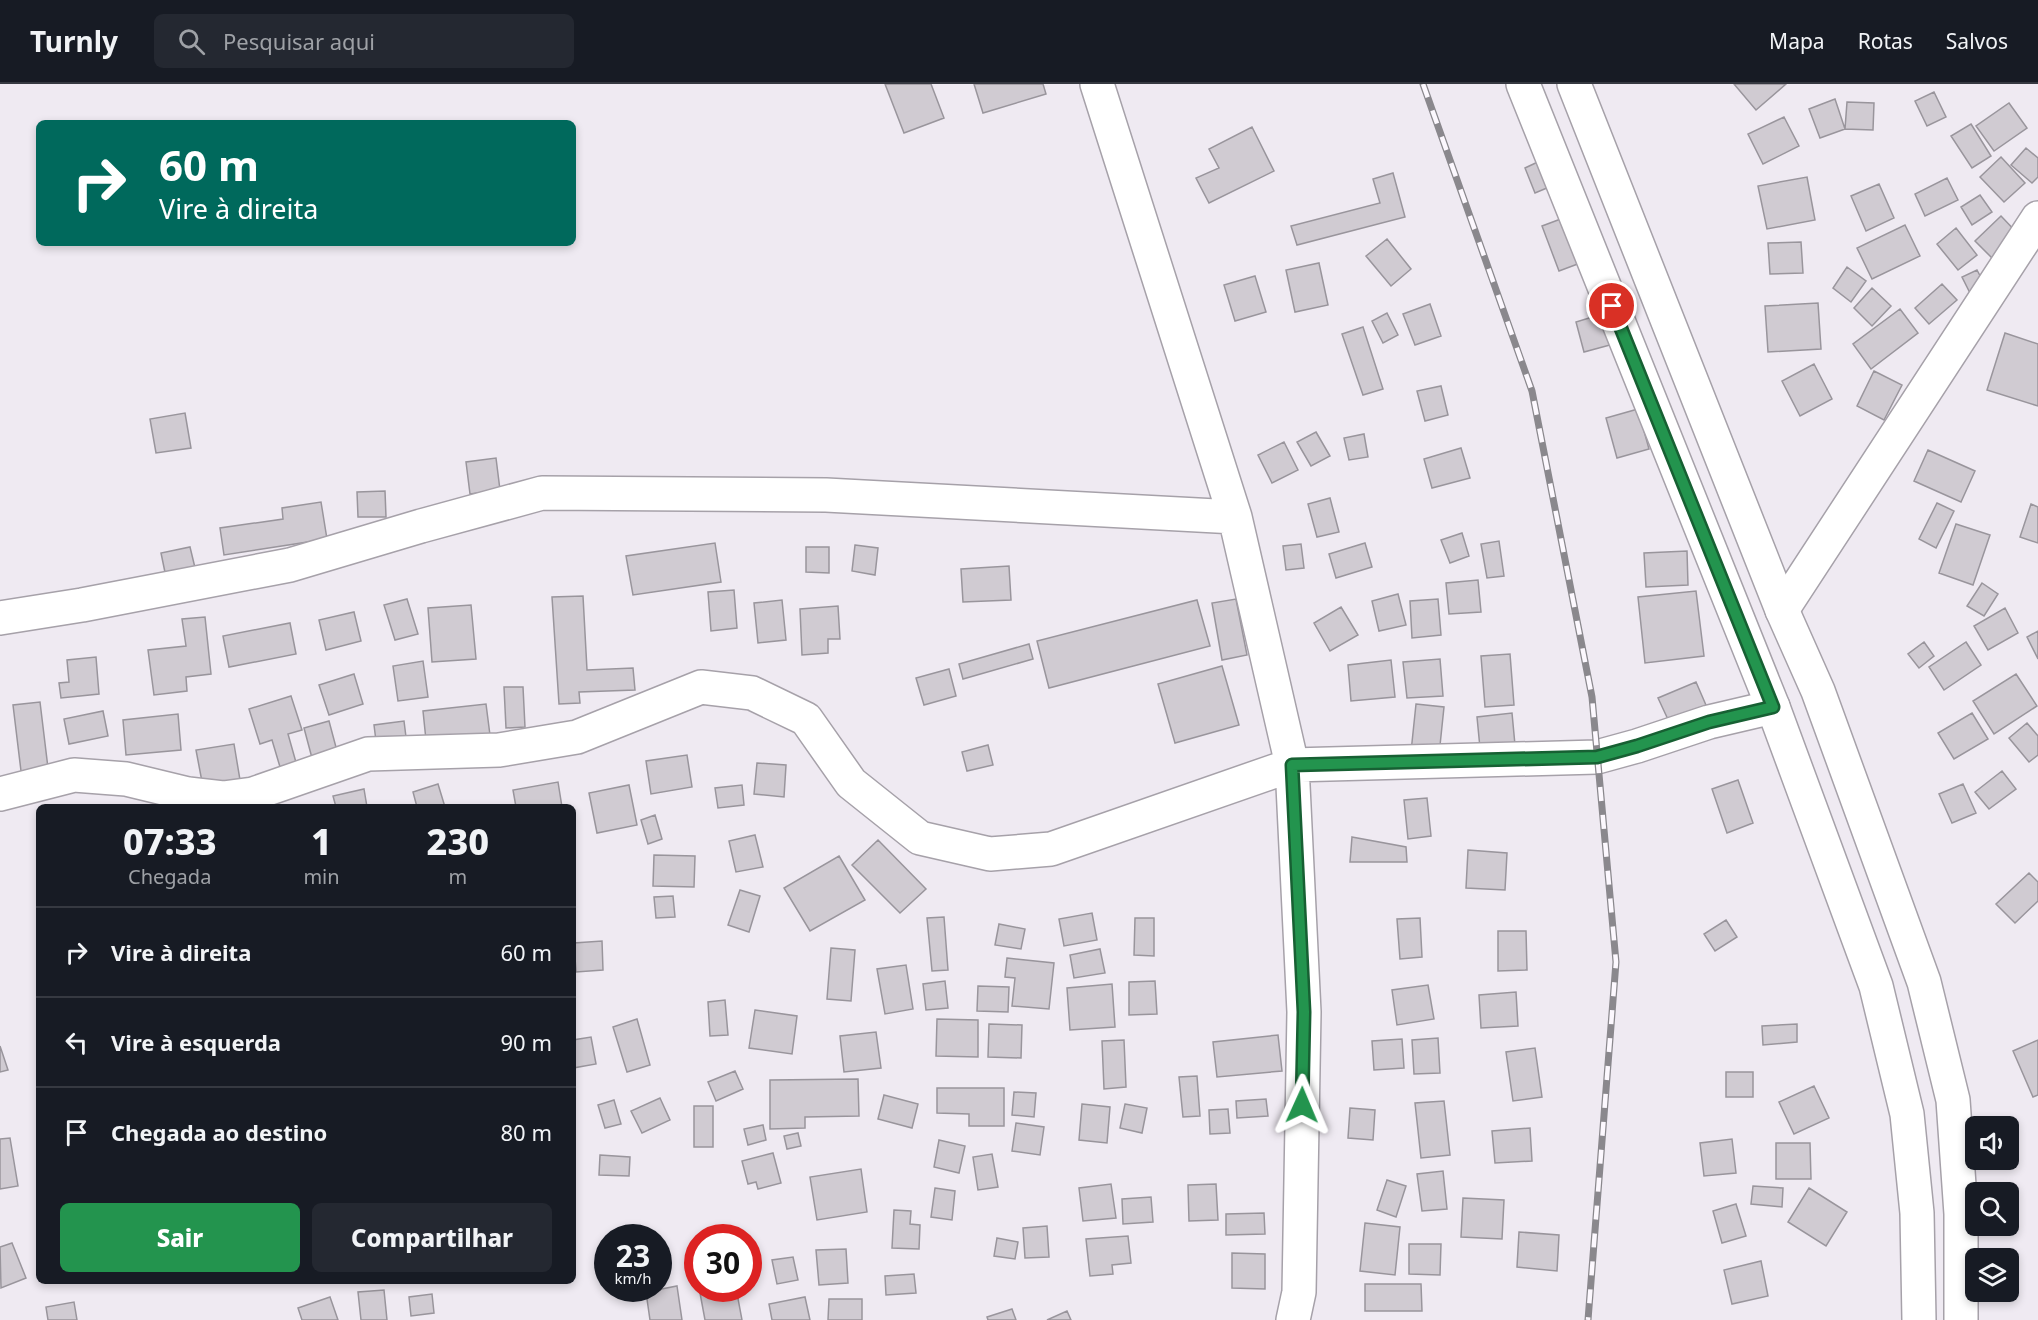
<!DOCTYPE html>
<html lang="pt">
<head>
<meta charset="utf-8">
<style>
  body { margin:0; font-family:"Noto Sans",sans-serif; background:#242831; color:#f1f3f6; height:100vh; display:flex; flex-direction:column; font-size:22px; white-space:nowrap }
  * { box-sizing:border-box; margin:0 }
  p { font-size:20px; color:#9ea1a6 }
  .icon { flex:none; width:33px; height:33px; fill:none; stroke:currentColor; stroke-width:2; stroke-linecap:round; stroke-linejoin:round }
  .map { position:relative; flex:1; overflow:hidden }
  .panel { position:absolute; left:36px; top:720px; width:540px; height:480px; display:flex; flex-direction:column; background:#171b24; border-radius:9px; box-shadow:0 3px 9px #0003 }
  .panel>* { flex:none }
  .guide { position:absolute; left:36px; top:36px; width:540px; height:126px; border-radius:9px; box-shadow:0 3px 9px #0003; background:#00695c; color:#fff; overflow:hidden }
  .tools { position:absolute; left:1965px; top:1032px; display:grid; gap:12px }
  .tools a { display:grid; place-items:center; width:54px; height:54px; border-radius:9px; background:#171b24; box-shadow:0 3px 9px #0003; font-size:30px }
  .speed { position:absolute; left:594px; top:1140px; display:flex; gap:12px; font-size:30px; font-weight:700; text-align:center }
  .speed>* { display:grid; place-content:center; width:78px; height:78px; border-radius:50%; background:#171b24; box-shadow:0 3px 9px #0003; line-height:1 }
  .speed small { font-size:15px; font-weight:400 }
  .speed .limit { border:9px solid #d22; background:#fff; color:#111 }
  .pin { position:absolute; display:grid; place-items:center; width:51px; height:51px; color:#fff; margin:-26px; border:3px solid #fff; border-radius:50%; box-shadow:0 2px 6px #0007 }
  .me { position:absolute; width:66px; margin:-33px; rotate:1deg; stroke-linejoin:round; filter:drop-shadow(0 0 4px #0008) }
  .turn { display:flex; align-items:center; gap:21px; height:126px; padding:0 24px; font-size:27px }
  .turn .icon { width:78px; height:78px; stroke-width:2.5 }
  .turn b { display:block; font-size:42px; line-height:51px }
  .eta { display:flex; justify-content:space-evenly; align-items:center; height:102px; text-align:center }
  .eta b { font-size:36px; font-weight:800; line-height:42px }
  .cta { display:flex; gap:12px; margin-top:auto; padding:12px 24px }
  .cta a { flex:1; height:69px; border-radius:9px; background:#23944e; color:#fff; font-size:24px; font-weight:800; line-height:69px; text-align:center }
  .cta a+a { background:#242831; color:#f1f3f6 }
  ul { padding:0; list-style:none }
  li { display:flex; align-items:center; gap:18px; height:90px; padding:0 24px; border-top:2px solid #363941 }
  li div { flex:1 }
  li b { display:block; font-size:22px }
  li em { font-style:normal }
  header { display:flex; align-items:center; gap:36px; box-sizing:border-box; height:84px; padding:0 30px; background:#171b24; border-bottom:2px solid #363941 }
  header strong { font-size:28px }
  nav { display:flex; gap:33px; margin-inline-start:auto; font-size:21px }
  .search { width:420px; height:54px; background:#242831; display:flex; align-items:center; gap:15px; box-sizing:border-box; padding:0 21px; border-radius:9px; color:#9ea1a6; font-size:22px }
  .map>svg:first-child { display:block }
  .building { fill:#d0cbd2; stroke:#99959c; stroke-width:1.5 }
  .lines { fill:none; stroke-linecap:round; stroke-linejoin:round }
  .street-casing { stroke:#a6a1a9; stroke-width:36 }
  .highway-casing { stroke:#a6a1a9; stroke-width:36 }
  .street { stroke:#fff; stroke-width:33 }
  .highway { stroke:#fff; stroke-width:33 }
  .rail-casing { stroke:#8a888d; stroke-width:7 }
  .rail { stroke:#fcf8fe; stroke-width:4.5; stroke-dasharray:14; stroke-linecap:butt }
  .route-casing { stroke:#176033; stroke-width:15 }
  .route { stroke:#23944e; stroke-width:10 }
</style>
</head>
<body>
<header>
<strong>Turnly</strong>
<div class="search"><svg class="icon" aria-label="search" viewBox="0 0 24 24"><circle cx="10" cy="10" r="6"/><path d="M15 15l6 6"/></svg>Pesquisar aqui</div>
<nav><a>Mapa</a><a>Rotas</a><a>Salvos</a></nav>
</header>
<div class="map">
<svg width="2038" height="1236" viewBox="0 0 2038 1236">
  <rect width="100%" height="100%" fill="#efeaf2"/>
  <!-- building -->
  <path class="building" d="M885 0H931L944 34 904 49Z
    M974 0H1043L1046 10 983 29Z
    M1734 0H1786L1756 26Z
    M1934 8 1946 33 1927 42 1915 17Z
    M1835 15 1845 45 1820 54 1809 25Z
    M1847 18 1874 19 1873 46 1845 45Z
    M2009 19 2027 44 1994 67 1976 42Z
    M1784 33 1799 62 1763 80 1748 50Z
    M1971 40 1991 72 1972 84 1951 52Z
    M1252 43 1274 87 1209 119 1196 94 1219 84 1209 65Z
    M2026 64 2038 74V93L2032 99 2011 81Z
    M2001 73 2025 99 2004 118 1980 93Z
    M1544 75 1554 101 1535 109 1525 84Z
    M1393 89 1405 133 1297 161 1291 142 1380 119 1373 95Z
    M1807 93 1815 136 1767 145 1758 102Z
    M1947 94 1958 116 1925 132 1915 110Z
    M1879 100 1894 134 1866 147 1851 112Z
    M1980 111 1992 128 1972 141 1961 123Z
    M1574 130 1591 175 1559 187 1542 142Z
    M2001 132 2020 152 1994 176 1975 157Z
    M1905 141 1920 172 1872 195 1857 164Z
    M1956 144 1977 171 1958 186 1937 160Z
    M1387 155 1411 185 1391 202 1366 172Z
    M1801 158 1803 189 1770 190 1768 159Z
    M1319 179 1328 221 1295 228 1286 186Z
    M1847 183 1866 197 1851 218 1833 204Z
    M1977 186 1986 203 1971 211 1962 193Z
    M1255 192 1266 228 1235 237 1224 201Z
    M1942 200 1957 216 1929 240 1915 224Z
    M1872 204 1891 222 1872 242 1854 224Z
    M1818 219 1821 265 1768 268 1765 222Z
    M1430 220 1441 252 1415 261 1403 230Z
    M1900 225 1918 249 1871 285 1853 260Z
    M1612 227 1621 258 1584 268 1576 238Z
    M1387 229 1398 251 1383 259 1372 237Z
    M1363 243 1383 305 1363 311 1342 250Z
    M2005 249 2038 260V322L1987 306Z
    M1814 280 1832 315 1800 332 1782 297Z
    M1874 287 1902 301 1884 336 1857 322Z
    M1441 302 1448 331 1425 337 1417 307Z
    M1638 325 1649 365 1617 374 1606 334Z
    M185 329 191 364 156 369 150 335Z
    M1316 348 1330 372 1311 382 1297 358Z
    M1364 350 1368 373 1349 376 1344 354Z
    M1284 358 1298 386 1272 399 1258 371Z
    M1461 364 1470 394 1432 404 1424 375Z
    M1928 366 1975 387 1961 418 1914 397Z
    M496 374 500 406 470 410 466 378Z
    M385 407 386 433H358L357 408Z
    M1330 414 1339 448 1317 453 1308 420Z
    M321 418 327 455 224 471 220 444 283 435 282 424Z
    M1937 419 1954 427 1936 464 1919 455Z
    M2031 420 2038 423V459L2020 453Z
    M1956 440 1990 451 1973 501 1939 489Z
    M1462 449 1469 472 1450 479 1441 456Z
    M1499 457 1504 492 1487 494 1481 460Z
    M715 459 721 498 633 511 626 472Z
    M1365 459 1372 483 1336 494 1329 470Z
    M1301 460 1304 484 1286 486 1283 462Z
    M855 461 878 464 875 491 852 487Z
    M190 463 197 492 167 498 161 469Z
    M806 463H829V489L806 488Z
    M1687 467 1688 501 1646 503 1644 469Z
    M1009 482 1011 516 963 518 961 485Z
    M1478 496 1481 528 1449 530 1446 499Z
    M1982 499 1998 510 1984 532 1967 522Z
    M734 506 737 544 711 547 708 508Z
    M1696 507 1704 572 1645 579 1638 513Z
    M1398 510 1406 541 1379 547 1372 517Z
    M583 512 587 586 633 584 635 606 579 608 580 619 559 620 552 513Z
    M407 515 418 550 395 556 384 521Z
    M1236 515 1247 571 1222 576 1212 519Z
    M1438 515 1441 551 1412 554 1410 517Z
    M782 516 786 556 758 559 754 519Z
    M1197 516 1210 562 1049 604 1037 557Z
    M471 521 476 575 432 578 428 524Z
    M838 522 840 555H828V569L802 571 800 525Z
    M1341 523 1358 551 1330 567 1314 539Z
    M2005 524 2018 549 1988 566 1974 542Z
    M354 528 361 557 326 566 319 536Z
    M205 533 211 590 186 593 187 607 154 611 148 566 186 562 182 535Z
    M290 539 296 570 229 583 223 552Z
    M2038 547V575L2027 553Z
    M1924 558 1934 572 1919 584 1908 570Z
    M1966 558 1981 581 1944 606 1929 583Z
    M1029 560 1033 575 963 595 959 580Z
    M1510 570 1514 621 1485 623 1481 572Z
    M96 573 99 610 61 614 59 599 69 598 67 576Z
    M1440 575 1443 612 1407 614 1403 578Z
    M1391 576 1395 613 1351 617 1348 581Z
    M423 577 428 613 398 617 393 582Z
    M1222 582 1239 641 1175 659 1158 600Z
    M949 585 956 612 924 621 916 594Z
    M354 590 363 620 329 631 319 601Z
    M2016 590 2037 622 1994 650 1973 617Z
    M1696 598 1709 628 1672 644 1658 614Z
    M504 603H523L525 643 506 644Z
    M291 612 302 646 288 650 299 689 283 693 272 656 260 660 249 625Z
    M40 618 48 684 21 687 13 621Z
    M486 620 491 659 426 656 423 627Z
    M1416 620 1444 623 1439 671 1411 668Z
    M103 627 108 652 69 660 64 635Z
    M1512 629 1515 661 1480 664 1477 633Z
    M1972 629 1988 655 1954 675 1938 649Z
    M178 630 181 666 126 671 123 636Z
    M329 637 337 667 312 674 304 644Z
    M404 637 406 653 376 657 374 641Z
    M2027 639 2038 652V671L2029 678 2009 654Z
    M234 660 240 696 203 703 196 666Z
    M988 661 993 681 967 687 962 668Z
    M687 671 692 703 651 710 646 677Z
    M757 679 786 681 784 713 754 710Z
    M2002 687 2016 705 1989 725 1975 708Z
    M1738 696 1753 739 1727 749 1712 705Z
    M558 698 562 723H516L513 706Z
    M438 700 445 723H417L413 708Z
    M1963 700 1976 729 1952 739 1939 710Z
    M629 701 637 741 597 749 589 709Z
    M742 701 744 721 718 724 715 704Z
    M364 705 367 723H336L333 712Z
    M1427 714 1431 752 1408 755 1404 716Z
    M655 731 662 755 648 760 641 736Z
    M755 751 763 783 736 788 729 757Z
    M1352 753 1406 763 1407 778H1350Z
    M878 756 926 805 900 829 852 781Z
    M1468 766 1507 769 1505 806 1466 804Z
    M654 771 695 772 694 803 653 802Z
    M839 772 865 816 810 847 784 804Z
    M2029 789 2038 798V817L2015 839 1996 820Z
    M740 806 760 812 749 848 728 841Z
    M673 812 675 833 656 834 654 813Z
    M1092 829 1097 856 1064 862 1059 835Z
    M944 833 948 886 932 887 927 834Z
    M1135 834H1154V872L1134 871Z
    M1420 834 1422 873 1400 875 1397 835Z
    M1726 836 1737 853 1715 867 1704 850Z
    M999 840 1025 845 1021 865 995 861Z
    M1498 847H1526L1527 886 1498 887Z
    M602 857 603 886 576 888 574 859Z
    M831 864 855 866 851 917 827 915Z
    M1100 865 1105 889 1074 894 1070 871Z
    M1007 874 1054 879 1049 925 1012 922 1015 894 1005 893Z
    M906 881 913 925 885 930 877 885Z
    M945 897 948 924 926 926 923 900Z
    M1155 897 1157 930 1129 931V898Z
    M1112 900 1115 943 1070 946 1067 904Z
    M1428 901 1434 935 1397 941 1392 906Z
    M978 902 1009 903 1008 928 977 927Z
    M1516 908 1518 942 1481 944 1479 911Z
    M725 916 728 951 710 952 708 918Z
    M755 926 797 932 792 970 749 964Z
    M637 935 650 981 627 988 613 943Z
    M937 935 978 936V973L936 972Z
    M989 940 1022 941 1021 974 988 973Z
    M1797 940V958L1763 961 1762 942Z
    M876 948 881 984 844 988 840 952Z
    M1278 951 1282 987 1217 993 1213 958Z
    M591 953 596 980 573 984V956Z
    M1438 954 1440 989 1414 990 1412 956Z
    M1402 955 1404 984 1374 986 1372 957Z
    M1124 956 1126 1003 1104 1005 1102 957Z
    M2038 956V1011L2033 1013 2013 967Z
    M0 962 8 986 0 988Z
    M1535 964 1542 1013 1513 1017 1506 968Z
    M735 987 743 1005 716 1017 708 998Z
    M1726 988H1753V1013H1726Z
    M1197 992 1200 1032 1183 1033 1179 993Z
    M858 995 859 1032 805 1033V1044L770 1045V996Z
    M1814 1002 1829 1034 1794 1050 1779 1018Z
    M937 1004H1004V1042H969V1030L937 1029Z
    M1014 1008 1036 1009 1034 1033 1012 1031Z
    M884 1011 918 1020 912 1044 878 1035Z
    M660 1014 670 1036 642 1049 631 1027Z
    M1266 1015 1268 1032 1237 1034 1236 1017Z
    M614 1016 621 1040 605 1044 598 1021Z
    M1444 1017 1450 1071 1421 1074 1415 1019Z
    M1082 1020 1110 1023 1107 1059 1079 1056Z
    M1125 1020 1147 1024 1142 1049 1120 1044Z
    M694 1022H713V1063H694Z
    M1350 1024 1375 1026 1373 1056 1348 1054Z
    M1228 1025 1230 1049 1210 1050 1209 1026Z
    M1016 1039 1044 1043 1040 1071 1012 1067Z
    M763 1041 766 1056 748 1061 744 1045Z
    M1530 1044 1532 1077 1495 1079 1492 1047Z
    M798 1049 801 1062 787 1065 784 1052Z
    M10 1054 18 1102 0 1105V1055Z
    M1732 1055 1736 1089 1704 1092 1700 1059Z
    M939 1056 965 1062 959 1089 934 1083Z
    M1776 1059H1810L1811 1095H1776Z
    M773 1069 781 1099 758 1105 756 1098 748 1100 742 1077Z
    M992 1070 998 1103 978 1106 973 1073Z
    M600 1071 630 1073 629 1092 599 1091Z
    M861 1085 867 1128 817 1136 810 1093Z
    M1443 1087 1447 1125 1422 1127 1417 1090Z
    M1387 1096 1406 1102 1396 1133 1377 1126Z
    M1111 1100 1116 1134 1083 1137 1079 1104Z
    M1216 1100 1218 1136 1189 1137 1188 1101Z
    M1753 1102 1783 1104 1782 1123 1751 1120Z
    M935 1104 955 1107 952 1136 931 1133Z
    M1809 1104 1847 1128 1826 1162 1788 1138Z
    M1151 1113 1153 1138 1123 1140 1122 1115Z
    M1463 1114 1504 1116 1502 1155 1461 1153Z
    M1736 1120 1746 1152 1722 1159 1713 1127Z
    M894 1126 911 1127 910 1140 920 1141 919 1165 892 1164Z
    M1264 1129 1265 1150 1226 1151V1130Z
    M1365 1139 1400 1143 1395 1191 1360 1187Z
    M1047 1142 1049 1173 1025 1174 1023 1144Z
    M1519 1148 1559 1151 1557 1187 1517 1183Z
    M1128 1152 1131 1179 1112 1181 1113 1190 1090 1192 1086 1155Z
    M997 1154 1018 1158 1015 1175 994 1172Z
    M12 1159 26 1194 1 1204 0 1163Z
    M1409 1160H1441L1440 1191 1409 1190Z
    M846 1165 848 1199 819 1201 816 1166Z
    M1232 1169 1265 1170V1205L1232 1204Z
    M793 1173 798 1196 777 1200 772 1176Z
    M1761 1177 1768 1212 1732 1220 1724 1186Z
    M914 1190 916 1209 886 1211 885 1192Z
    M1365 1200H1421L1422 1227H1365Z
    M677 1202 682 1236H650L646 1208Z
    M725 1204H736L742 1236H705L700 1209Z
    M384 1206 387 1236H361L358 1208Z
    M432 1210 434 1229 411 1232 409 1213Z
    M330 1213 338 1236H302L298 1224Z
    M805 1213 810 1236H772L769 1220Z
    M829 1215H862V1236H828Z
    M74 1218 77 1236H48L46 1223Z
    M1012 1225 1016 1236H988L987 1233Z
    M1067 1227 1071 1236H1047Z"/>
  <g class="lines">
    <!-- street casing -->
    <g class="street-casing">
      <path id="street" d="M1097 0 1235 433 1292 681 1304 928 1299 1208 1293 1236
        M1782 526 2038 134
        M0 534 82 521 290 481 421 442 542 409 826 411 1235 433
        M0 710 74 691 126 695 188 710 223 714 253 710 368 670 499 666 577 653 701 603 752 609 806 635 851 699 920 754 990 770 1051 765 1292 681 1597 673 1637 662 1709 638 1773 623"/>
    </g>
    <!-- highway casing -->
    <g class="highway-casing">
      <path id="highway" d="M1523 0 1773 623 1876 902 1907 1030 1917 1129 1919 1236
        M1574 0 1782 526 1818 607 1924 898 1953 1016 1961 1130V1236"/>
    </g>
    <!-- street -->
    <use href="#street" class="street"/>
    <!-- highway -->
    <use href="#highway" class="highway"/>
    <!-- rail casing -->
    <g class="rail-casing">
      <path id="rail" d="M1423 0 1532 307 1592 613 1616 878 1588 1236"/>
    </g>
    <!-- rail -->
    <use href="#rail" class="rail"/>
  </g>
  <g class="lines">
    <!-- route casing -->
    <g class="route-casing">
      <path id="route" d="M1302 1021 1304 928 1292 681 1597 673 1637 662 1709 638 1773 623 1612 222"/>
    </g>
    <!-- route -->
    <use href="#route" class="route"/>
  </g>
</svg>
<div class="tools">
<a><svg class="icon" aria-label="sound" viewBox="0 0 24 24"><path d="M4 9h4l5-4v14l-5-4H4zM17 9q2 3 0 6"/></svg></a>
<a><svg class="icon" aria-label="search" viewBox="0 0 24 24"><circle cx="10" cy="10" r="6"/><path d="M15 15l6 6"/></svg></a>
<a><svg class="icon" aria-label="layers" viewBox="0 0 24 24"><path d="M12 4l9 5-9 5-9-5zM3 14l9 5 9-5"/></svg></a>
</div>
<div class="speed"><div>23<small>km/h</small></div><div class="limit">30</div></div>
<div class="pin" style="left:1612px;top:222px;background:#d93025"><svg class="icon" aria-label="arrive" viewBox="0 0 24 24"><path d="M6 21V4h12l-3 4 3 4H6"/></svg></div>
<svg class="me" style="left:1302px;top:1021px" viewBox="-20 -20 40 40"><path d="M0-17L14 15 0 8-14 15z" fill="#23944e" stroke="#fff" stroke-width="4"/></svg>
<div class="guide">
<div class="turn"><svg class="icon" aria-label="right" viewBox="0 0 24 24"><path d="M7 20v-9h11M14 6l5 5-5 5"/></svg><div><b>60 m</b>Vire à direita</div></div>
</div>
<section class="panel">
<div class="eta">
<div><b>07:33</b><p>Chegada</p></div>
<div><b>1</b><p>min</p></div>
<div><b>230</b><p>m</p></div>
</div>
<ul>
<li><svg class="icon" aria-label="right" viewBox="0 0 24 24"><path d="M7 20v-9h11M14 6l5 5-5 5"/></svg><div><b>Vire à direita</b></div><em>60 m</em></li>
<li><svg class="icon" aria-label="left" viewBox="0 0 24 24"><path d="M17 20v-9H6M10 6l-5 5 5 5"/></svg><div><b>Vire à esquerda</b></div><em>90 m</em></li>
<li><svg class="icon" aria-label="arrive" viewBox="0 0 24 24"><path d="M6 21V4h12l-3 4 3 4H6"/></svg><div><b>Chegada ao destino</b></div><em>80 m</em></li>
</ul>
<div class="cta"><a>Sair</a><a>Compartilhar</a></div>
</section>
</div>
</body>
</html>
